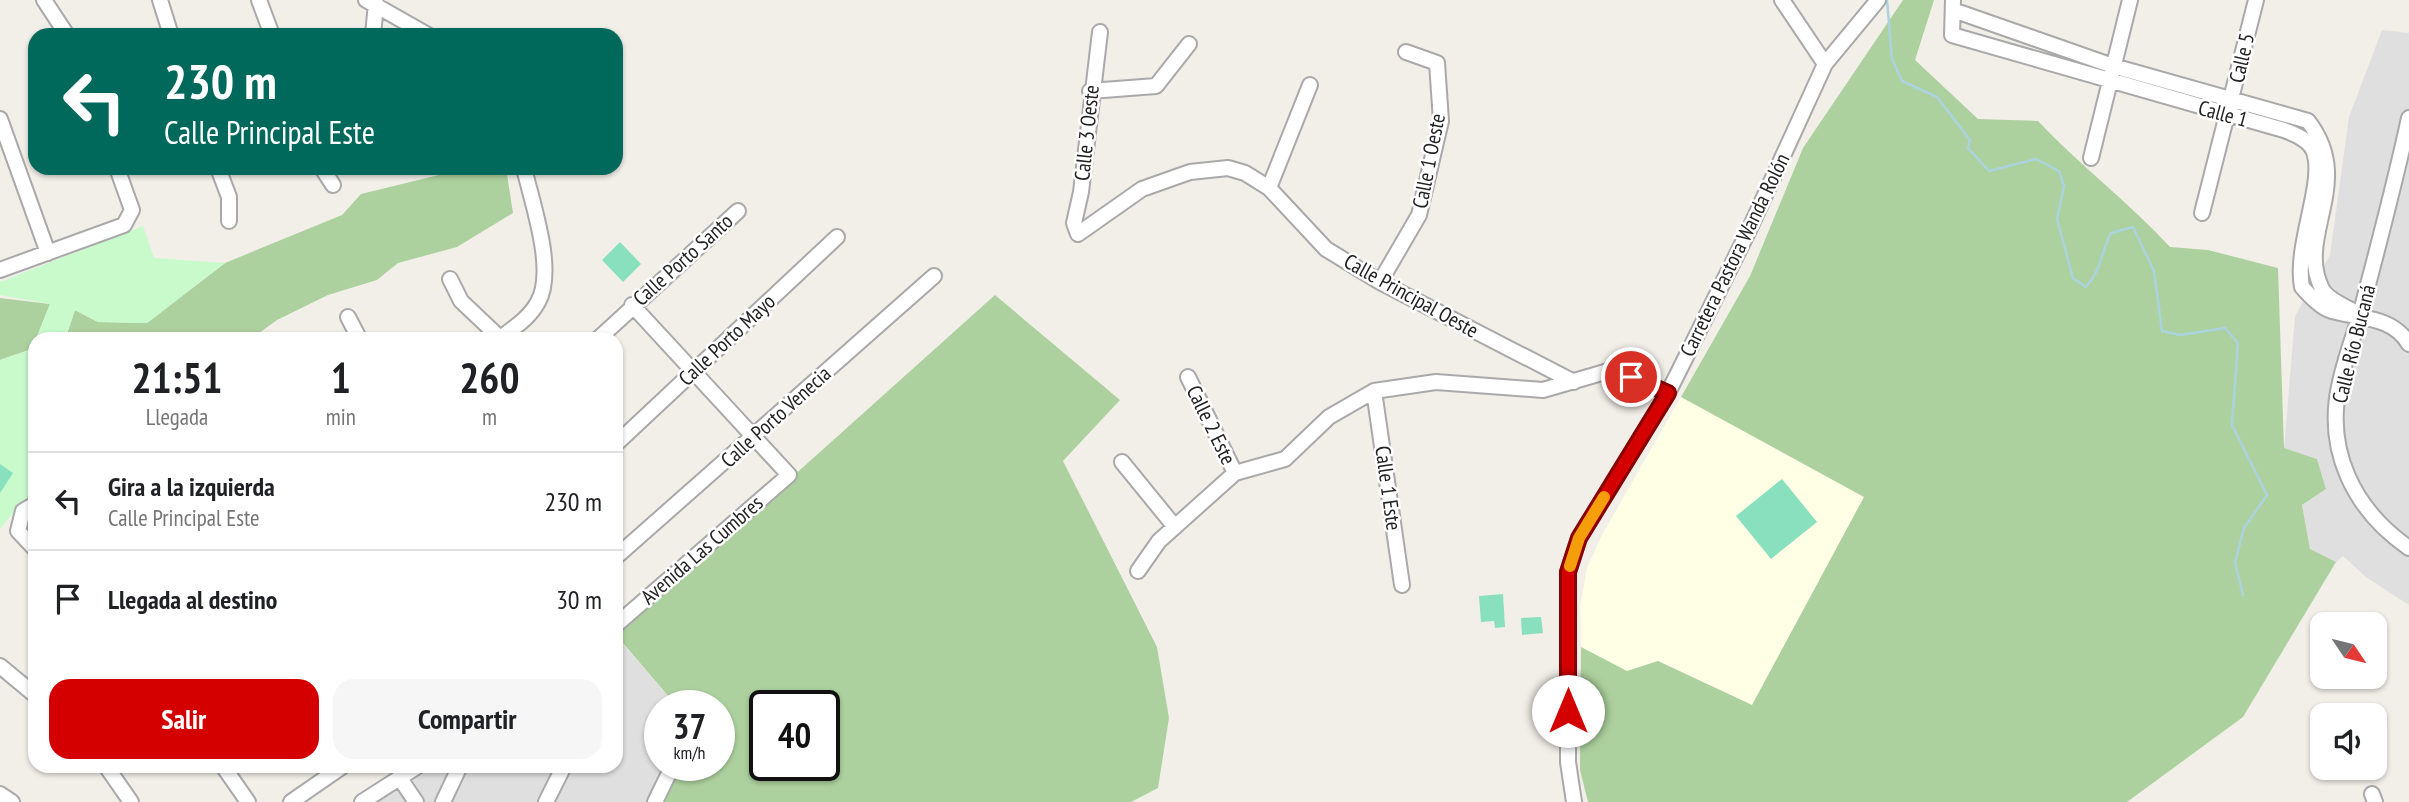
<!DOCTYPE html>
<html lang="es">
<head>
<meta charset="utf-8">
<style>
  body { margin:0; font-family:"PT Sans Narrow",sans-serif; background:#f6f6f6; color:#202124; height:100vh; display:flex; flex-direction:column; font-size:26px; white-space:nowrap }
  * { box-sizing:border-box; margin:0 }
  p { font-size:23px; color:#757577 }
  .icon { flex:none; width:38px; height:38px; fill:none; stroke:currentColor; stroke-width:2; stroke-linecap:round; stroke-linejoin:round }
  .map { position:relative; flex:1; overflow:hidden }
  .sheet { position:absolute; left:28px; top:332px; width:595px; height:441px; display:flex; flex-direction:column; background:#fff; border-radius:21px; box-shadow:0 2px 5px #0004 }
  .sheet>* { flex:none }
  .top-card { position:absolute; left:28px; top:28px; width:595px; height:147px; border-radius:21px; box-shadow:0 2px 5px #0004; background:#00695c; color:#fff; overflow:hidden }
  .needle { width:46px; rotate:125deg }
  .controls { position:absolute; left:2310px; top:612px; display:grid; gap:14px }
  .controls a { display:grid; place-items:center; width:77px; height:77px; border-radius:14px; background:#fff; box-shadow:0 2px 5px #0004; font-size:35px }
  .speed { position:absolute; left:644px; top:690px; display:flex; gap:14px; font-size:35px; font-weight:700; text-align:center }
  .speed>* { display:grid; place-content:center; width:91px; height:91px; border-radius:50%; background:#fff; box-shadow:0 2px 5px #0004; line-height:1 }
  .speed small { font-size:18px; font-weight:400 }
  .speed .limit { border:4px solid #111; border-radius:10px; background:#fff; color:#111 }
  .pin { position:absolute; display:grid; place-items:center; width:60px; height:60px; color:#fff; margin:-30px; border:4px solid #fff; border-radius:50%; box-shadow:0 2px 7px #0007 }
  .me { position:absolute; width:77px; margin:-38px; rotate:0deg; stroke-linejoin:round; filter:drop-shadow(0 0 5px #0008) }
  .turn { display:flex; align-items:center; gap:24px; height:147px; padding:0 21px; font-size:32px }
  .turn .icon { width:91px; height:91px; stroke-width:2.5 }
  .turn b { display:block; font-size:49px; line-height:60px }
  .eta { display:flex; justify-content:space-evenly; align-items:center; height:119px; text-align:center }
  .eta b { font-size:42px; font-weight:800; line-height:49px }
  .primary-button { display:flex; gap:14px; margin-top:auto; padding:14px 21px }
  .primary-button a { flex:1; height:80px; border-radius:21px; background:#d40000; color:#fff; font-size:28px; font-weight:800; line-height:80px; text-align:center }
  .primary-button a+a { background:#f6f6f6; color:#202124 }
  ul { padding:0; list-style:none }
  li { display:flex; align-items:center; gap:21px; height:98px; padding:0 21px; border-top:2px solid #e0e0e0 }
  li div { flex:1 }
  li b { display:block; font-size:26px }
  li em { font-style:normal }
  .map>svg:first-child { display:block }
  .residential { fill:#e0dfdf }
  .education { fill:#ffffe5 }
  .forest { fill:#add19e; fill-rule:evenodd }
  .park { fill:#c8facc }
  .pitch { fill:#88e0be }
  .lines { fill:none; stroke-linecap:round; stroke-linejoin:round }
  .stream { stroke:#aad3df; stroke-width:2.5 }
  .minor-casing { stroke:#a9a9a9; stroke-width:18 }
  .minor { stroke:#fff; stroke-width:14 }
  .route-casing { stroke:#8a0000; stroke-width:18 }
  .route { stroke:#d40000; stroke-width:12 }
  .slow { stroke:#f59e0b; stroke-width:12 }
  .labels { text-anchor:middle; stroke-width:5; stroke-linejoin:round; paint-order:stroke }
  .street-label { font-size:21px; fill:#222; stroke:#fff }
</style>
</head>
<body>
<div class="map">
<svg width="2409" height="802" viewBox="0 0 2409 802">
  <rect width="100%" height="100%" fill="#f2efe9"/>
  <!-- residential -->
  <path class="residential" d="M2382 30 2409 33V605L2366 577 2343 556 2336 562 2310 550 2302 505 2326 489 2317 459 2284 449 2295 316 2330 255 2349 117Z
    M616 636 676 705H660V765H671L660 802H370L422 767 616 766Z"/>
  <!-- education -->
  <path class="education" d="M1681 397 1864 497 1752 705 1658 661 1627 671 1581 647 1580 607 1587 568 1603 533Z"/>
  <!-- forest -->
  <path class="forest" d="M1903 0H1934L1915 60 1978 119 2038 121C2080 166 2129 202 2170 247L2208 250 2278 268 2284 448 2317 459 2326 489 2302 505 2310 549 2336 562 2243 717 2127 802H1588L1580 770 1581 647 1627 671 1658 661 1752 705 1864 497 1681 397 1750 276 1803 148Z
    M490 168H506L513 213 457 247 398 263 377 280 328 295 277 320 251 339 65 340 75 310 98 322 147 323 225 263 342 215 361 194 443 174Z
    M995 295 1120 400 1063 461 1157 647 1169 718 1158 788 1131 802H660L671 765H719V705H676L616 635ZM765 705H824V765H765Z
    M0 298 50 304 32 349 0 360Z"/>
  <!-- park -->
  <path class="park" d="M143 226 154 258 225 263 147 323 98 322 75 310 65 339H36L50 304 0 295V282Z
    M35 341V496L18 507 0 529V360L32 349Z"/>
  <!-- pitch -->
  <path class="pitch" d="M620 242 641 264 623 282 602 260Z
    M0 464 13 473 0 493Z
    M1782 479 1817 522 1771 559 1736 516Z
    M1503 594 1505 627 1495 628 1494 621 1481 622 1479 596Z
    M1541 617 1543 633 1522 635 1521 618Z"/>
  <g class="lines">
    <!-- stream -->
    <path class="stream" d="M1887 0 1892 59 1902 81 1937 97 1970 140 1968 148 1989 171 2036 159 2059 171 2064 186 2057 219 2073 278 2086 287C2102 269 2100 254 2111 233L2133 227 2154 271 2162 331 2180 335 2225 328 2238 343 2232 425 2267 495 2244 528 2235 562 2243 595"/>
    <!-- minor casing -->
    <g class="minor-casing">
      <path id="minor" d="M44 0 67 35
        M160 0 171 35
        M259 0 272 35
        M366 0 428 35
        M1782 0 1825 64
        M1953 0 1952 35 2284 130C2295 134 2310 140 2314 152 2325 183 2294 246 2302 287 2310 296 2321 308 2332 311 2361 319 2392 316 2409 344
        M1953 10 2113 66 2308 121C2356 183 2295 235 2322 289 2327 299 2344 306 2353 311
        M1100 32 1081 192 1074 223 1078 234 1142 189 1190 172 1228 168 1245 173 1269 188 1326 249 1380 282 1574 382
        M373 35 376 3
        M1090 91 1156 86 1189 44
        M2409 118C2396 179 2380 239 2364 300 2357 328 2346 354 2340 382 2324 450 2354 510 2409 548
        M0 119 48 253
        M2091 158 2130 0
        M218 168 229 197V221
        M322 168 333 185
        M1269 188 1310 85
        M2202 213 2256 0
        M0 270 124 225 132 210 117 168
        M450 279 461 301 500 338
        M1380 282 1419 215 1441 121 1437 63 1406 52
        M348 317 360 340
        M498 340C513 328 529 319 538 302 556 270 532 203 524 168
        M597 340 738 211
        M1188 377 1235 473
        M1374 391 1402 585
        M616 444 837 237
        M1122 462 1175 527
        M35 504 23 511 18 531 35 549
        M616 557 934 276
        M1138 571 1159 541 1235 473 1285 459 1329 417 1374 391 1436 382 1543 390 1612 370 1668 393
        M616 625 789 475 632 305
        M0 666 35 695
        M106 766 131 802
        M223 766 248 802
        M399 777 416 802
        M0 794 12 802
        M2372 794 2375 802
        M291 802 343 766
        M362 802 418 766
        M443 802 460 766
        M546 802 564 766
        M655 802 673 765
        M1574 802 1568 762V572L1579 538 1668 393 1750 228 1825 64 1878 0"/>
    </g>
    <!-- minor -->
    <use href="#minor" class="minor"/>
  </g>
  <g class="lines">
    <!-- route casing -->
    <g class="route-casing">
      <path id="route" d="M1568 711V572L1579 538 1668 393 1631 377"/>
    </g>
    <!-- route -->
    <use href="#route" class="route"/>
    <!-- slow -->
    <path class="slow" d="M1570 566 1579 538 1604 497"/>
  </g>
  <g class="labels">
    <!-- street labels -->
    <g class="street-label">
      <text transform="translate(2242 58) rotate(-77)" y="7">Calle 5</text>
      <text transform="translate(2223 114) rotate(15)" y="7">Calle 1</text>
      <text transform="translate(1087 133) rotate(-84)" y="7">Calle 3 Oeste</text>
      <text transform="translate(1429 161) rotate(-79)" y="7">Calle 1 Oeste</text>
      <text transform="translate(1735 255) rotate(-64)" y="7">Carretera Pastora Wanda Rolón</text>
      <text transform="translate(683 260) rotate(-42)" y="7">Calle Porto Santo</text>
      <text transform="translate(1411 296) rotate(29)" y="7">Calle Principal Oeste</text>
      <text transform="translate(727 340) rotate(-43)" y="7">Calle Porto Mayo</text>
      <text transform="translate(2354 344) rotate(-76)" y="7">Calle Río Bucaná</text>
      <text transform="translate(776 417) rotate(-42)" y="7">Calle Porto Venecia</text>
      <text transform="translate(1211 425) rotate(64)" y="7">Calle 2 Este</text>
      <text transform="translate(1388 488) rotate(82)" y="7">Calle 1 Este</text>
      <text transform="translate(702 550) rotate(-41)" y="7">Avenida Las Cumbres</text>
    </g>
  </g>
</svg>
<div class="controls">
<a><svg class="needle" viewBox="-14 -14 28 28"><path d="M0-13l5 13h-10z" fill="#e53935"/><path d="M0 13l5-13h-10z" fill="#757577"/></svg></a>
<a><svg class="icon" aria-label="sound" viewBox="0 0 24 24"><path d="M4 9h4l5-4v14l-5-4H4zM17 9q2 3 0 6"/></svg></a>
</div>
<div class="speed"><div>37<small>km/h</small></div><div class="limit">40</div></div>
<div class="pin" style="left:1631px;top:377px;background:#d93025"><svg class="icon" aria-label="arrive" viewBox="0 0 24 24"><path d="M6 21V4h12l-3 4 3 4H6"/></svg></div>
<svg class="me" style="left:1568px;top:711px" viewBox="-20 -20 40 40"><circle r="19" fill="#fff"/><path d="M0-13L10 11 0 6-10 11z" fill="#d40000"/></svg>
<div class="top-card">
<div class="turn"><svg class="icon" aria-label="left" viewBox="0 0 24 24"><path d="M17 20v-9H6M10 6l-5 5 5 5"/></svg><div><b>230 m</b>Calle Principal Este</div></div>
</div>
<section class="sheet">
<div class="eta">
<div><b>21:51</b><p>Llegada</p></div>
<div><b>1</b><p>min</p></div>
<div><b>260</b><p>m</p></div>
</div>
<ul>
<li><svg class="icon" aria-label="left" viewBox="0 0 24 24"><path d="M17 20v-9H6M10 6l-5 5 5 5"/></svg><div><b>Gira a la izquierda</b><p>Calle Principal Este</p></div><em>230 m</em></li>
<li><svg class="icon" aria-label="arrive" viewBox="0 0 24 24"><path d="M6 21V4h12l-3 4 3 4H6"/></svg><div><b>Llegada al destino</b></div><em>30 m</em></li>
</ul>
<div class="primary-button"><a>Salir</a><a>Compartir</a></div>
</section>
</div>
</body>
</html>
